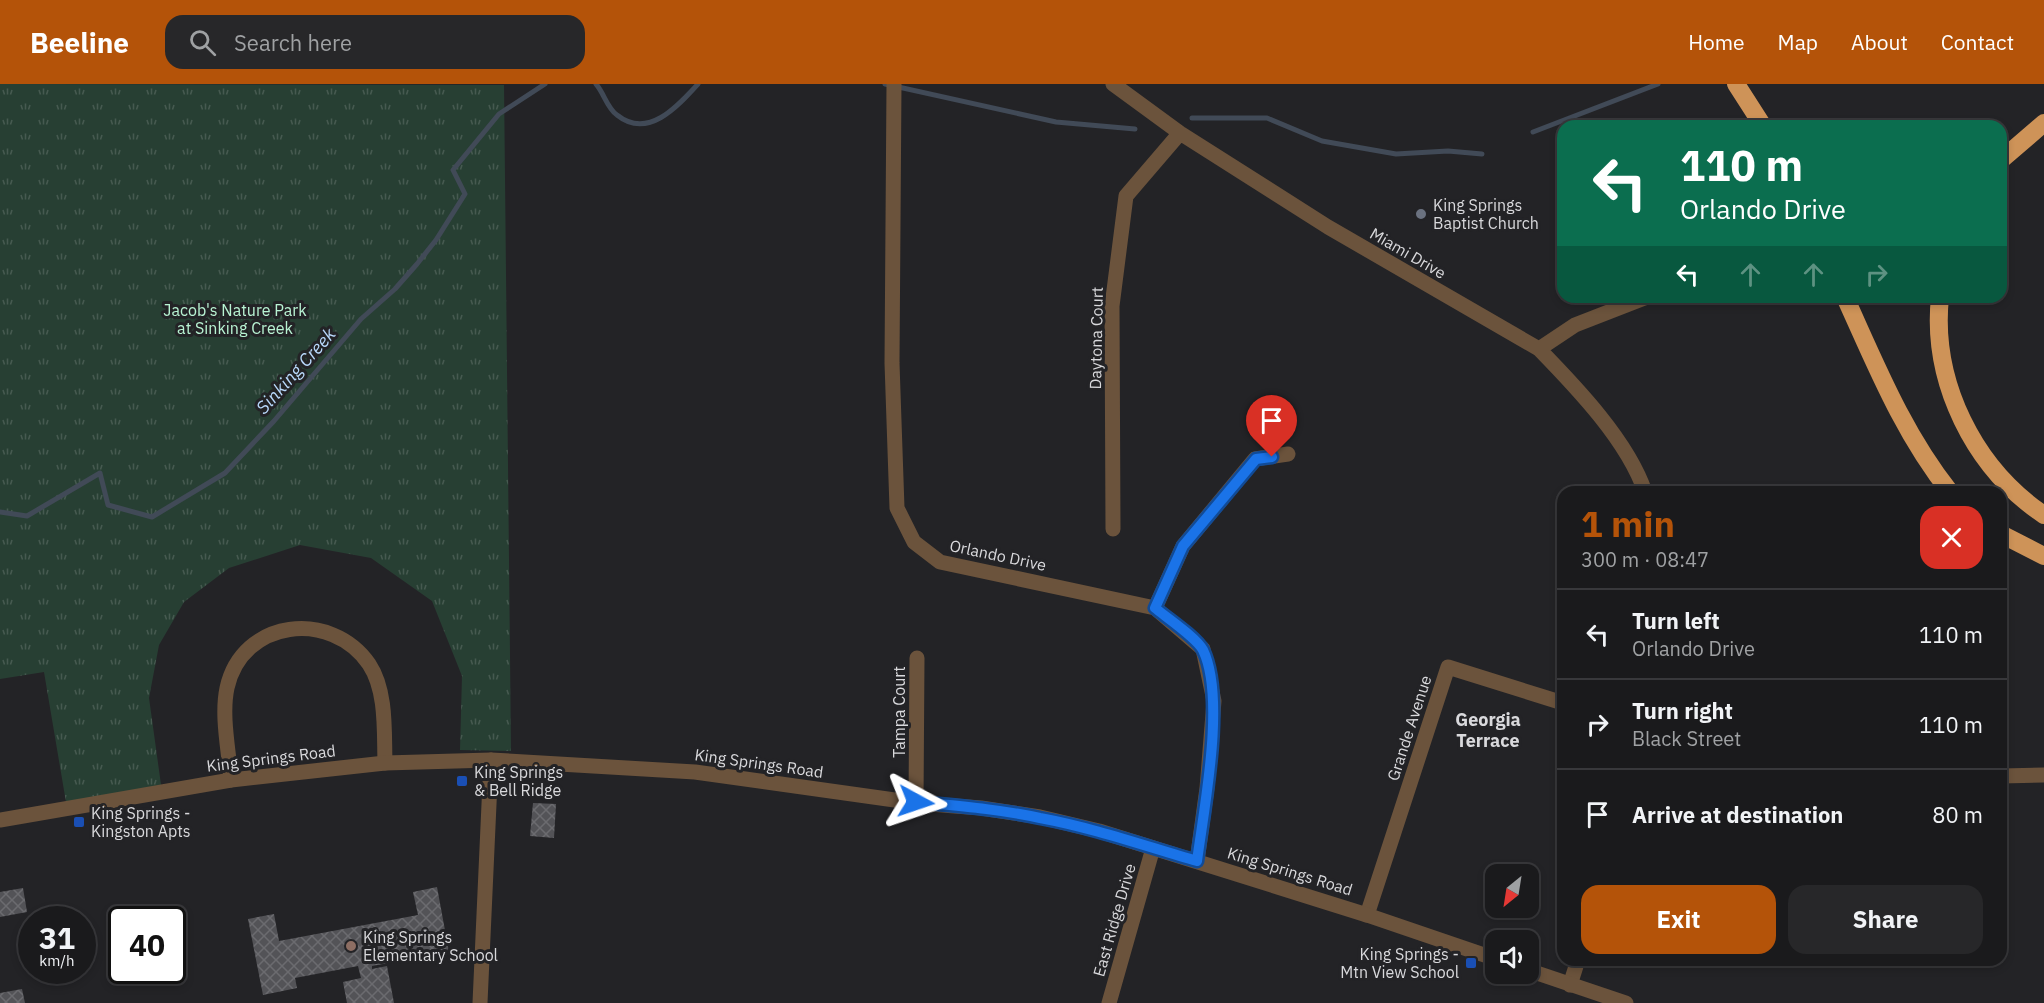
<!DOCTYPE html>
<html lang="en">
<head>
<meta charset="utf-8">
<style>
  body { margin:0; font-family:"IBM Plex Sans",sans-serif; background:#272729; color:#f1f3f6; height:100vh; display:flex; flex-direction:column; font-size:22px; white-space:nowrap }
  * { box-sizing:border-box; margin:0 }
  p { font-size:20px; color:#9fa1a3 }
  .icon { flex:none; width:33px; height:33px; fill:none; stroke:currentColor; stroke-width:2; stroke-linecap:round; stroke-linejoin:round }
  .map { position:relative; flex:1; overflow:hidden }
  .sheet { position:absolute; left:1557px; top:402px; width:450px; height:480px; display:flex; flex-direction:column; background:#1a1a1c; border-radius:18px; box-shadow:0 3px 9px #0003,0 0 0 2px #38383b }
  .sheet>* { flex:none }
  .hud { position:absolute; left:1557px; top:36px; width:450px; height:183px; border-radius:18px; box-shadow:0 3px 9px #0003,0 0 0 2px #38383b; background:#0b6e4f; color:#fff; overflow:hidden }
  .needle { width:39px; rotate:210deg }
  .buttons { position:absolute; left:1485px; top:780px; display:grid; gap:12px }
  .buttons a { display:grid; place-items:center; width:54px; height:54px; border-radius:12px; background:#1a1a1c; box-shadow:0 3px 9px #0003,0 0 0 2px #38383b; font-size:30px }
  .speed { position:absolute; left:18px; top:822px; display:flex; gap:12px; font-size:30px; font-weight:700; text-align:center }
  .speed>* { display:grid; place-content:center; width:78px; height:78px; border-radius:50%; background:#1a1a1c; box-shadow:0 3px 9px #0003,0 0 0 2px #38383b; line-height:1 }
  .speed small { font-size:15px; font-weight:400 }
  .speed .limit { border:3px solid #111; border-radius:9px; background:#fff; color:#111 }
  .pin { position:absolute; display:grid; place-items:center; width:51px; height:51px; color:#fff; margin:-62px -26px; border-radius:50% 50% 50% 0; rotate:-45deg; box-shadow:0 0 6px #0007 }
  .pin .icon { rotate:45deg }
  .me { position:absolute; width:66px; margin:-33px; rotate:95deg; stroke-linejoin:round; filter:drop-shadow(0 0 4px #0008) }
  .turn { display:flex; align-items:center; gap:21px; height:126px; padding:0 24px; font-size:27px }
  .turn .icon { width:78px; height:78px; stroke-width:2.5 }
  .turn b { display:block; font-size:42px; line-height:51px }
  .lanes { display:flex; align-items:center; height:57px; padding:0 24px; background:#0003; justify-content:center; gap:30px; direction:ltr }
  .lanes .off { opacity:.35 }
  .round { display:grid; place-items:center; flex:none; width:63px; height:63px; border-radius:18px; background:#272729 }
  .headline { display:flex; align-items:center; justify-content:space-between; height:102px; padding:0 24px }
  h1 { font-size:36px; font-weight:700; line-height:45px; color:#b45309 }
  .cta { display:flex; gap:12px; margin-top:auto; padding:12px 24px }
  .cta a { flex:1; height:69px; border-radius:18px; background:#b45309; color:#fff; font-size:24px; font-weight:700; line-height:69px; text-align:center }
  .cta a+a { background:#272729; color:#f1f3f6 }
  ul { padding:0; list-style:none }
  li { display:flex; align-items:center; gap:18px; height:90px; padding:0 24px; border-top:2px solid #38383b }
  li div { flex:1 }
  li b { display:block; font-size:22px }
  li em { font-style:normal }
  header { display:flex; align-items:center; gap:36px; box-sizing:border-box; height:84px; padding:0 30px; background:#b45309; color:#fff }
  header strong { font-size:28px }
  nav { display:flex; gap:33px; margin-inline-start:auto; font-size:21px }
  .search { width:420px; height:54px; background:#272729; display:flex; align-items:center; gap:15px; box-sizing:border-box; padding:0 21px; border-radius:18px; color:#9fa1a3; font-size:22px }
  .map>svg:first-child { display:block }
  .park { fill:url(#park-tufts) }
  .lines { fill:none; stroke-linecap:round; stroke-linejoin:round }
  .stream { stroke:#414a57; stroke-width:5 }
  .building { fill:url(#building-cross-hatch) }
  .minor { stroke:#6b533c; stroke-width:15 }
  .tertiary { stroke:#6b533c; stroke-width:15 }
  .motorway { stroke:#ce9358; stroke-width:18 }
  .route-casing { stroke:#114b97; stroke-width:15 }
  .route { stroke:#1a73e8; stroke-width:10 }
  .worship-dot { fill:#6b7280; stroke:#232326; stroke-width:2 }
  .transit-dot { fill:#1a4fb4; stroke:#232326; stroke-width:2 }
  .education-dot { fill:#8d6e63; stroke:#232326; stroke-width:2 }
  .labels { text-anchor:middle; stroke-width:6; stroke-linejoin:round; paint-order:stroke }
  .poi-label { font-size:16px; fill:#d9d9dc; stroke:#232326; text-anchor:start }
  .street-label { font-size:16px; fill:#d9d9dc; stroke:#232326 }
  .park-label { font-size:16px; fill:#b8f3d3; stroke:#232326 }
  .water-label { font-size:18px; font-style:italic; fill:#b8d8fb; stroke:#232326 }
  .neighbourhood-label { font-size:18px; font-weight:bold; fill:#d9d9dc; stroke:#232326 }
</style>
</head>
<body>
<header>
<strong>Beeline</strong>
<div class="search"><svg class="icon" aria-label="search" viewBox="0 0 24 24"><circle cx="10" cy="10" r="6"/><path d="M15 15l6 6"/></svg>Search here</div>
<nav><a>Home</a><a>Map</a><a>About</a><a>Contact</a></nav>
</header>
<div class="map">
<svg width="2044" height="919" viewBox="0 0 2044 919">
  <defs>
    <pattern id="park-tufts" width="24" height="20" patternUnits="userSpaceOnUse" patternTransform="scale(1.5)"><rect width="24" height="20" fill="#273f33"/><path d="M3 7l-1-3M5 7V3M7 7l1-3M15 17l-1-3M17 17v-4M19 17l1-3" fill="none" stroke="#465a50"/></pattern>
    <pattern id="building-cross-hatch" width="8" height="8" patternUnits="userSpaceOnUse" patternTransform="scale(1.5)"><rect width="8" height="8" fill="#535357"/><path d="M0 0l8 8M0 8l8-8" fill="none" stroke="#6b6b6f"/></pattern>
  </defs>
  <rect width="100%" height="100%" fill="#232326"/>
  <!-- park -->
  <path class="park" d="M0 0 504 1 511 667 460 666 462 592 432 517 371 474 300 461 229 484 184 518 159 561 149 614 162 708 67 724 44 588 0 595Z"/>
  <g class="lines">
    <!-- stream -->
    <path class="stream" d="M596 0C604 9 607 24 617 31 648 56 678 22 698 0
      M885 0 1056 38 1135 45
      M1192 34H1267L1322 57 1396 70 1448 67 1482 70
      M1533 48 1658 0
      M0 428 27 432 100 389 108 421 152 433 225 389 274 337 361 235 395 205 417 180 436 156 465 110 453 86 499 30 545 0"/>
  </g>
  <!-- building -->
  <path class="building" d="M533 719 556 720 554 754 530 752Z
    M437 803 449 868 372 882V885L387 882 394 919H347L343 898 361 894 358 882 295 894 297 904 263 911 248 835 274 830 279 857 418 831 413 808Z
    M23 804 27 828 0 833V808Z
    M22 905 25 919H0V909Z"/>
  <g class="lines">
    <!-- minor -->
    <path class="minor" d="M894 0 892 279 897 424 914 458 940 478 1155 524 1203 565 1214 617 1207 704 1197 777
      M1113 0 1180 49 1328 143 1539 265C1576 303 1628 357 1645 408
      M1539 265 1575 241 1647 213
      M1113 445 1112 222 1126 112 1180 49
      M1155 524 1183 462 1255 375 1288 370
      M2001 692 2044 691
      M231 696C229 667 221 632 227 604 242 535 331 525 369 580 387 607 384 648 385 679
      M916 719 917 574
      M1367 831 1448 583 1563 619
      M1570 901 1578 876
      M480 919 491 676
      M1109 919 1153 764"/>
    <!-- tertiary -->
    <path class="tertiary" d="M0 736 231 696 385 679 491 676 695 688 916 719 981 724 1040 733 1099 747 1367 831 1496 875
      M1528 886 1626 919"/>
    <!-- motorway -->
    <path class="motorway" d="M1736 0 1763 42
      M2001 76 2044 39
      M1845 213C1876 281 1903 349 1950 408
      M1940 213C1931 298 1974 384 2044 431
      M2001 450 2044 472"/>
  </g>
  <g class="lines">
    <!-- route casing -->
    <g class="route-casing">
      <path id="route" d="M916 718C958 722 999 725 1040 734 1094 744 1145 762 1197 777 1204 724 1226 614 1203 566 1197 554 1166 533 1155 524L1183 462 1256 375 1272 373"/>
    </g>
    <!-- route -->
    <use href="#route" class="route"/>
  </g>
  <!-- markers -->
  <circle class="worship-dot" cx="1421" cy="130" r="6"/>
  <g class="transit-dot">
    <rect x="456" y="691" width="12" height="12" rx="3"/>
    <rect x="73" y="732" width="12" height="12" rx="3"/>
    <rect x="1465" y="873" width="12" height="12" rx="3"/>
  </g>
  <circle class="education-dot" cx="351" cy="862" r="6"/>
  <g class="labels">
    <!-- poi labels -->
    <g class="poi-label">
      <text x="1433" y="127">King Springs<tspan x="1433" dy="18">Baptist Church</tspan></text>
      <text x="474" y="694">King Springs<tspan x="474" dy="18">&amp; Bell Ridge</tspan></text>
      <text x="91" y="735">King Springs -<tspan x="91" dy="18">Kingston Apts</tspan></text>
      <text x="363" y="859">King Springs<tspan x="363" dy="18">Elementary School</tspan></text>
      <text x="1459" y="876" text-anchor="end">King Springs -<tspan x="1459" dy="18">Mtn View School</tspan></text>
    </g>
    <!-- street labels -->
    <g class="street-label">
      <text transform="translate(1408 169) rotate(30)" y="6">Miami Drive</text>
      <text transform="translate(1096 254) rotate(-89)" y="6">Daytona Court</text>
      <text transform="translate(998 471) rotate(12)" y="6">Orlando Drive</text>
      <text transform="translate(899 628) rotate(-90)" y="6">Tampa Court</text>
      <text transform="translate(1409 644) rotate(-72)" y="6">Grande Avenue</text>
      <text transform="translate(271 674) rotate(-7)" y="6">King Springs Road</text>
      <text transform="translate(759 679) rotate(8)" y="6">King Springs Road</text>
      <text transform="translate(1290 787) rotate(17)" y="6">King Springs Road</text>
      <text transform="translate(1114 836) rotate(-74)" y="6">East Ridge Drive</text>
    </g>
    <!-- park labels -->
    <g class="park-label">
      <text x="235" y="232">Jacob's Nature Park<tspan x="235" dy="18">at Sinking Creek</tspan></text>
    </g>
    <!-- water labels -->
    <g class="water-label">
      <text transform="translate(296 287) rotate(-48)" y="6">Sinking Creek</text>
    </g>
    <!-- neighbourhood labels -->
    <g class="neighbourhood-label">
      <text x="1488" y="642">Georgia<tspan x="1488" dy="21">Terrace</tspan></text>
    </g>
  </g>
</svg>
<div class="buttons">
<a><svg class="needle" viewBox="-14 -14 28 28"><path d="M0-13l5 13h-10z" fill="#e53935"/><path d="M0 13l5-13h-10z" fill="#9fa1a3"/></svg></a>
<a><svg class="icon" aria-label="sound" viewBox="0 0 24 24"><path d="M4 9h4l5-4v14l-5-4H4zM17 9q2 3 0 6"/></svg></a>
</div>
<div class="speed"><div>31<small>km/h</small></div><div class="limit">40</div></div>
<div class="pin" style="left:1272px;top:373px;background:#d93025"><svg class="icon" aria-label="arrive" viewBox="0 0 24 24"><path d="M6 21V4h12l-3 4 3 4H6"/></svg></div>
<svg class="me" style="left:916px;top:718px" viewBox="-20 -20 40 40"><path d="M0-17L14 15 0 8-14 15z" fill="#1a73e8" stroke="#fff" stroke-width="4"/></svg>
<div class="hud">
<div class="turn"><svg class="icon" aria-label="left" viewBox="0 0 24 24"><path d="M17 20v-9H6M10 6l-5 5 5 5"/></svg><div><b>110 m</b>Orlando Drive</div></div>
<div class="lanes"><svg class="icon" aria-label="left" viewBox="0 0 24 24"><path d="M17 20v-9H6M10 6l-5 5 5 5"/></svg><svg class="icon off" aria-label="ahead" viewBox="0 0 24 24"><path d="M12 20V5M6 11l6-6 6 6"/></svg><svg class="icon off" aria-label="ahead" viewBox="0 0 24 24"><path d="M12 20V5M6 11l6-6 6 6"/></svg><svg class="icon off" aria-label="right" viewBox="0 0 24 24"><path d="M7 20v-9h11M14 6l5 5-5 5"/></svg></div>
</div>
<section class="sheet">
<div class="headline"><div><h1>1 min</h1><p>300 m · 08:47</p></div><a class="round" style="background:#d93025;color:#fff"><svg class="icon" aria-label="close" viewBox="0 0 24 24"><path d="M6 6l12 12M18 6L6 18"/></svg></a></div>
<ul>
<li><svg class="icon" aria-label="left" viewBox="0 0 24 24"><path d="M17 20v-9H6M10 6l-5 5 5 5"/></svg><div><b>Turn left</b><p>Orlando Drive</p></div><em>110 m</em></li>
<li><svg class="icon" aria-label="right" viewBox="0 0 24 24"><path d="M7 20v-9h11M14 6l5 5-5 5"/></svg><div><b>Turn right</b><p>Black Street</p></div><em>110 m</em></li>
<li><svg class="icon" aria-label="arrive" viewBox="0 0 24 24"><path d="M6 21V4h12l-3 4 3 4H6"/></svg><div><b>Arrive at destination</b></div><em>80 m</em></li>
</ul>
<div class="cta"><a>Exit</a><a>Share</a></div>
</section>
</div>
</body>
</html>
